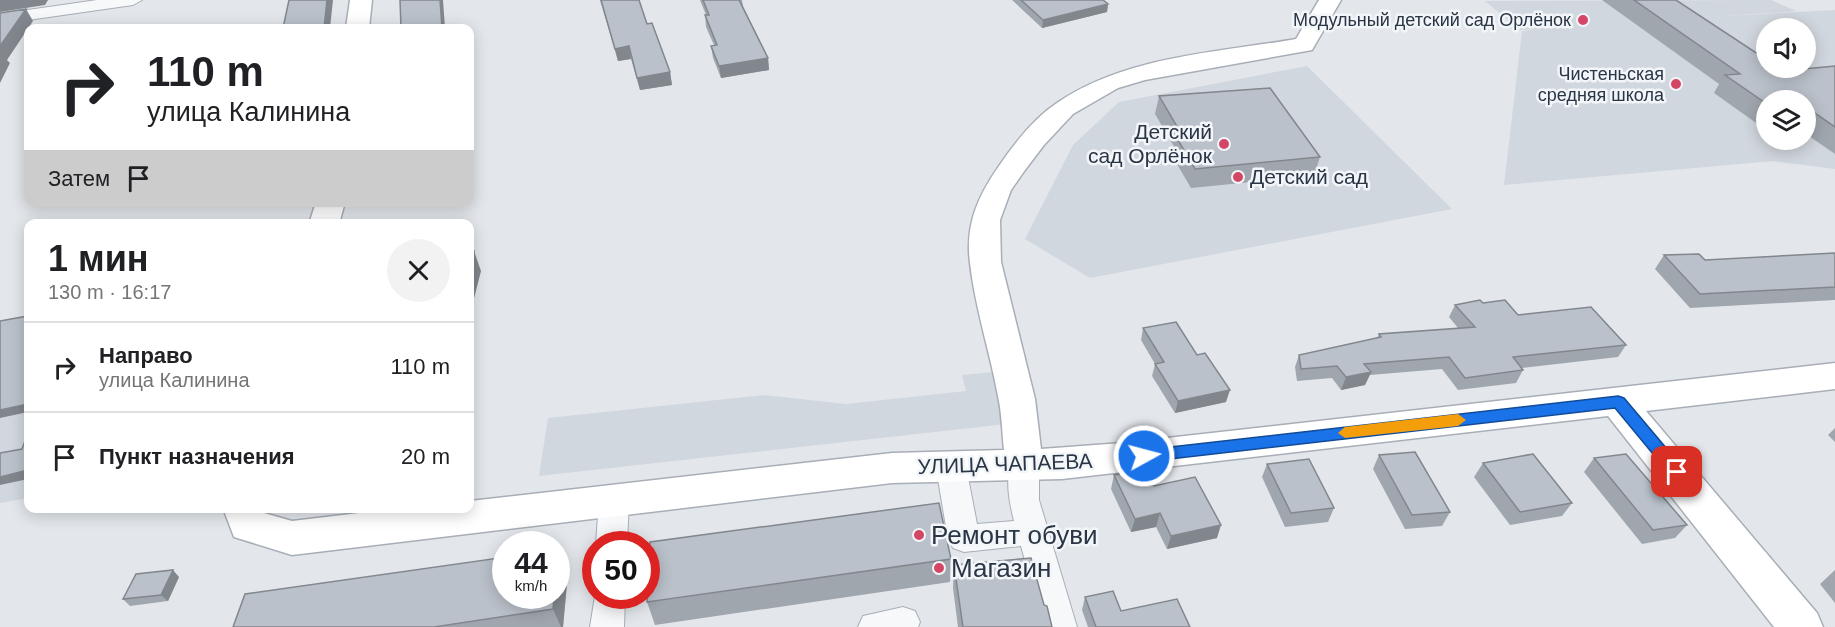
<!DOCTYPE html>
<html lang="ru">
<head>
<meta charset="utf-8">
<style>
  body { margin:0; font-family:Arial,sans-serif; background:#f2f2f2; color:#202124; height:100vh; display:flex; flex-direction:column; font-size:22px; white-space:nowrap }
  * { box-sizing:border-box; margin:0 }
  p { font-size:20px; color:#757577 }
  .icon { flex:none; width:33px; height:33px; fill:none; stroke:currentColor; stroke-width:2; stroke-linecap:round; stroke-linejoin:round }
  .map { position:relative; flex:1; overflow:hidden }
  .drawer { position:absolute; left:24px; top:219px; width:450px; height:294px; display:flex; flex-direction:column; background:#fff; border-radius:12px; box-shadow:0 3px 15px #0003 }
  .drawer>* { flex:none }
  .guide { position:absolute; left:24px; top:24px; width:450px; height:183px; border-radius:12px; box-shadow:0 3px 15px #0003; background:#fff; color:#202124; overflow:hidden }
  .fabs { position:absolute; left:1756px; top:18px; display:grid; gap:12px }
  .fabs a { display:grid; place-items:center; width:60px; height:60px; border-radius:50%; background:#fff; box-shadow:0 3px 15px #0003; font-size:30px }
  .speed { position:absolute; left:492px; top:531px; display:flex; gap:12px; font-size:30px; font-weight:700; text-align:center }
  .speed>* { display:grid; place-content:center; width:78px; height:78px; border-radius:50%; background:#fff; box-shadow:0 3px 15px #0003; line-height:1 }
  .speed small { font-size:15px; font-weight:400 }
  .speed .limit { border:9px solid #d22; background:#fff; color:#111 }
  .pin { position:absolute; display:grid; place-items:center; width:51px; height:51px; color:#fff; margin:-26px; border-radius:12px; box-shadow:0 3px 9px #0006 }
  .me { position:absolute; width:66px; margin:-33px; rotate:83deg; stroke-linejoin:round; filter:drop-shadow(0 0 4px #0008) }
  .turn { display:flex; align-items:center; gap:21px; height:126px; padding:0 24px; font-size:27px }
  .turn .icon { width:78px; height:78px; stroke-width:2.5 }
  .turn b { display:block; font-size:42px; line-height:51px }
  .then { display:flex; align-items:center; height:57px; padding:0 24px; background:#0003; gap:12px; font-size:22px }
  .round { display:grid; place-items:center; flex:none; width:63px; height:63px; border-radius:32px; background:#f2f2f2 }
  .headline { display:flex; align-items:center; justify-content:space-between; height:102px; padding:0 24px }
  h1 { font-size:36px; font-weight:700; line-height:45px }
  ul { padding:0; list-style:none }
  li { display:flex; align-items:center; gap:18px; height:90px; padding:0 24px; border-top:2px solid #e0e0e0 }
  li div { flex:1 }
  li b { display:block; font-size:22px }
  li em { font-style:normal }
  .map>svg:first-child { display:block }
  .built { fill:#d1d7de; fill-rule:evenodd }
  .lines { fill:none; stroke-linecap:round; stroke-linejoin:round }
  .street-casing { stroke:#a8aeb7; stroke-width:2 }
  .secondary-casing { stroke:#a8aeb7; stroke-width:3 }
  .street { fill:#f6f8fa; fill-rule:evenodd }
  .secondary { fill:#fff; fill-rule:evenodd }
  .wall { fill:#a0a6ae }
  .shaded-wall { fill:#82878d }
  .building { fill:#bac1ca; stroke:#82878d; stroke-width:1.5 }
  .route { fill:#1a73e8; stroke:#114b97; stroke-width:1.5 }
  .slow { fill:#f59e0b }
  .poi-dot { fill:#d34666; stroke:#f3f6f9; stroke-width:2 }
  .labels { text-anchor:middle; stroke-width:5; stroke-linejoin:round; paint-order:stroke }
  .far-poi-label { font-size:18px; fill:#2a3645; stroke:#f3f6f9; text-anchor:end }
  .poi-label { font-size:21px; fill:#2a3645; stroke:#f3f6f9; text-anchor:end }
  .street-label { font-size:21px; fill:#2a3645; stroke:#f3f6f9 }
  .near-poi-label { font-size:26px; fill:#2a3645; stroke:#f3f6f9; text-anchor:start }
</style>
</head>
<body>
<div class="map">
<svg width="1835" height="627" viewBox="0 0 1835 627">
  <rect width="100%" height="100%" fill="#e3e7ec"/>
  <!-- built -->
  <path class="built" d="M1771 0 1796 11 1725 16 1835 10V169L1773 161 1504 185 1522 31 1541 29 1520 30 1485 1ZM1767 28H1806V68H1767ZM1767 100H1806V140H1767Z
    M1307 66 1452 209 1090 278 1025 239 1073 145 1119 102Z
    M28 322V498L0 503V327Z
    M993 372 1007 424 539 476 548 418 764 395 846 404 966 391 962 375Z"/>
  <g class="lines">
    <!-- street casing -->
    <g class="street-casing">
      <path id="street" d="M97 0H142L133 5 0 24V14Z
        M1024 453 1034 457 1039 465V500L1077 627H1043L1021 546 964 552 953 548 948 539 936 467 941 459 951 455 961 459 966 467 977 524 1014 521C1009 501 1004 476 1014 457Z
        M614 488 625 491 629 500 627 544 596 545 599 500 603 491Z
        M596 590V596H625L624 627H590Z
        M903 607 915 611 920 622 918 627H858L863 616Z"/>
    </g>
    <!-- secondary casing -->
    <g class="secondary-casing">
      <path id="secondary" d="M350 0H372L369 28H346Z
        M1319 0H1341L1312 50 1145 80 1118 88 1073 114 1044 145 1025 170 1011 190 1000 220 1001 262 1035 399 1041 449 1122 443 1835 363V389L1646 411 1817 613 1823 627H1774L1608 416 1062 479 892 483 292 555 234 537 223 508H263L264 513 292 521 401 508H470V501L892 453 1004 450C1002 432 1002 414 998 396 990 352 975 308 970 263 965 225 978 196 999 166 1014 144 1034 118 1057 103 1126 56 1215 53 1296 39Z
        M316 202H345L339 224H309Z"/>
    </g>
    <!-- street -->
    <use href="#street" class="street"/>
    <!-- secondary -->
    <use href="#secondary" class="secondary"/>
  </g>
  <!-- wall -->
  <path class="wall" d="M600 0H639L647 24 670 72 672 85 640 90 631 59 618 61Z
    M700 0H742L743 6 768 58 769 70 721 78 713 58 711 46 714 45 706 27 705 15H706Z
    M1012 0H1103L1108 4 1107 12 1042 28Z
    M1602 0H1676L1783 71 1835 66V154L1806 134V100H1767V130H1766L1714 93 1719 84Z
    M1159 96 1320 157 1314 176 1191 188 1174 159 1176 150 1155 114Z
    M1835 253V300L1690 308 1655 269 1664 255 1705 260Z
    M1483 303 1518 315 1626 345 1618 357 1522 368 1523 370 1516 383 1458 390 1442 369 1370 375 1365 385 1341 390 1332 378 1297 381 1295 367 1299 355 1377 338 1379 334 1458 328 1449 317 1455 305Z
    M1143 328 1197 355 1226 402 1175 413 1152 376 1155 364 1141 340Z
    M1835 428V442L1828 435Z
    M1379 455 1450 512 1442 526 1405 529 1373 469Z
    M1594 458 1687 525 1675 538 1642 544 1584 472Z
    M1483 463 1572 503 1562 516 1510 525 1474 477Z
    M1267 464 1334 508 1328 522 1285 527 1262 477Z
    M1114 475 1154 486 1217 538 1167 549 1156 527 1131 532 1111 489Z
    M951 559 950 582 655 625 647 602Z
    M954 565 1044 605 1052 627H958L953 588Z
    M1835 570V603L1820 584Z
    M568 572 563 627H233Z
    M179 577 168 601 130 606 123 599Z
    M1085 597 1121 611 1190 627H1088L1082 610Z"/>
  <!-- shaded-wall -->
  <path class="shaded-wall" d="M0 0H48L45 5 0 12Z
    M327 0H333L330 28H324Z
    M440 0H443L445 28H442Z
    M1108 4 1107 12 1042 28 1043 20Z
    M26 9 33 21 7 60 10 63 0 83V46Z
    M629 46 631 59 618 61 615 49Z
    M768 58 769 70 721 78 719 66Z
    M670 72 672 85 640 90 637 78Z
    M474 251 481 271 470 314V266Z
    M1371 372 1365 385 1341 390 1346 377Z
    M1230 390 1226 402 1175 413 1178 401Z
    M28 404V412L0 418V410Z
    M28 470V479L0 485V477Z
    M1160 513 1156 527 1131 532 1135 519Z
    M1221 525 1217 538 1167 549 1171 536Z
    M559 549 568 572 563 627H561L553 609 554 596H556V571Z
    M173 570 179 577 168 601 161 595Z"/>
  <!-- building -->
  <path class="building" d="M289 0H327L324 28H283Z
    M400 0H440L442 28H401Z
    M601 0H639L647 24 652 23 670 72 637 78 629 46 615 49Z
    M703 0H739L768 58 719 66 711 46 717 45 705 15H709Z
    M1021 0H1103L1108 4 1043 20Z
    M1634 0H1676L1767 60V68H1778L1783 71 1835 66V127L1809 109H1806V100H1767V104L1725 75 1740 74Z
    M26 9 0 46V13Z
    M1270 88 1320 157 1195 169 1178 140H1185L1159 96Z
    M474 251 470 266V252Z
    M1835 253V287L1700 294 1664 255 1699 254 1705 260Z
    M1480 300 1483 303 1505 300 1518 315 1591 307 1626 345 1513 357 1523 370 1465 378 1449 357 1364 364 1371 372 1346 377 1337 366 1301 369 1299 355 1381 337 1379 334 1475 327 1455 305Z
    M28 316V404L0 410V321Z
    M1176 322 1197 355 1205 353 1230 390 1178 401 1155 364 1164 362 1143 328Z
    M28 433V470L0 477V453L22 449Z
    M1415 452 1450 512 1412 515 1379 455Z
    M1533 454 1572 503 1520 512 1483 463Z
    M1626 454 1687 525 1653 530 1594 458Z
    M1309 459 1334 508 1291 513 1267 464Z
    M1145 469 1154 486 1195 477 1221 525 1171 536 1160 513 1135 519 1114 475Z
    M939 503 951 559 647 602 650 542Z
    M556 549H559L556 571Z
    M506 557V596H554L553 609 434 627H233L245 594Z
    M1031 558 1044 605 1047 606 1052 627H963L954 565Z
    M173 570 161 595 123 599 136 574Z
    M1113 591 1121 611 1177 599 1190 627H1096L1085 597Z"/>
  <!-- route -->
  <path class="route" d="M1618 396 1624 398 1683 468 1685 472 1683 477H1672L1615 408 1144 462 1137 456 1144 450Z"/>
  <!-- slow -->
  <path class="slow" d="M1458 414 1466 420 1458 426 1345 438 1338 433 1345 427Z"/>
  <!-- markers -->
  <g class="poi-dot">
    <circle cx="1583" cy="20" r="6"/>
    <circle cx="1676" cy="84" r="6"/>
    <circle cx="1224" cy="144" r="6"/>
    <circle cx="1238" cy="177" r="6"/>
    <circle cx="919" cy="535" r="6"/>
    <circle cx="939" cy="568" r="6"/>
  </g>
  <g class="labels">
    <!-- far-poi labels -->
    <g class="far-poi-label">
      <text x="1571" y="26">Модульный детский сад Орлёнок</text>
      <text x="1664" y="80">Чистеньская<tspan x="1664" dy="21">средняя школа</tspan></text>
    </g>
    <!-- poi labels -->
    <g class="poi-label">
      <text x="1212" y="139">Детский<tspan x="1212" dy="24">сад Орлёнок</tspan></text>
      <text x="1250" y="184" text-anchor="start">Детский сад</text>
    </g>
    <!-- street labels -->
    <g class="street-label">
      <text transform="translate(1005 464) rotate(-2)" y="7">УЛИЦА ЧАПАЕВА</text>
    </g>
    <!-- near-poi labels -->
    <g class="near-poi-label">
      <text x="931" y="544">Ремонт обуви</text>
      <text x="951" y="577">Магазин</text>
    </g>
  </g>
</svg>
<div class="fabs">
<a><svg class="icon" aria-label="sound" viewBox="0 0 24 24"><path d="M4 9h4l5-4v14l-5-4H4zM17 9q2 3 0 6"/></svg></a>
<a><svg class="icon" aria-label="layers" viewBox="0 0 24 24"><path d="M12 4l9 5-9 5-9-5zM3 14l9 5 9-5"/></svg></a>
</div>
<div class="speed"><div>44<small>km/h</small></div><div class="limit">50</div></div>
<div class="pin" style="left:1677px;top:472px;background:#d93025"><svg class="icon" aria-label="arrive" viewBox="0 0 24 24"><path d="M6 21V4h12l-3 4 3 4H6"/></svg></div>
<svg class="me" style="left:1144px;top:456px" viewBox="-20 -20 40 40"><circle r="17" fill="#1a73e8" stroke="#fff" stroke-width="3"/><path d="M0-11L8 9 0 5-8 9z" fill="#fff"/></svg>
<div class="guide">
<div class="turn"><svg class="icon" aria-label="right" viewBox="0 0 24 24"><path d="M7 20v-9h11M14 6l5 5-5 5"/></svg><div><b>110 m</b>улица Калинина</div></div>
<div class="then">Затем<svg class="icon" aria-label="arrive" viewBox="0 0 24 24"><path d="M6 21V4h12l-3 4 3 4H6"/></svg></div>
</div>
<section class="drawer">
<div class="headline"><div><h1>1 мин</h1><p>130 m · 16:17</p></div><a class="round"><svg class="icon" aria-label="close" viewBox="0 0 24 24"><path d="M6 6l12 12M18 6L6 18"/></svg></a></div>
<ul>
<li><svg class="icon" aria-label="right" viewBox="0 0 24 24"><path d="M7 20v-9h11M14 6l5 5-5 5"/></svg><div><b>Направо</b><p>улица Калинина</p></div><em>110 m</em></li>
<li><svg class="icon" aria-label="arrive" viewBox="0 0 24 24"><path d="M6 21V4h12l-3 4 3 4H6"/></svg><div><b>Пункт назначения</b></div><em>20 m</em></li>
</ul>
</section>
</div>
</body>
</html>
